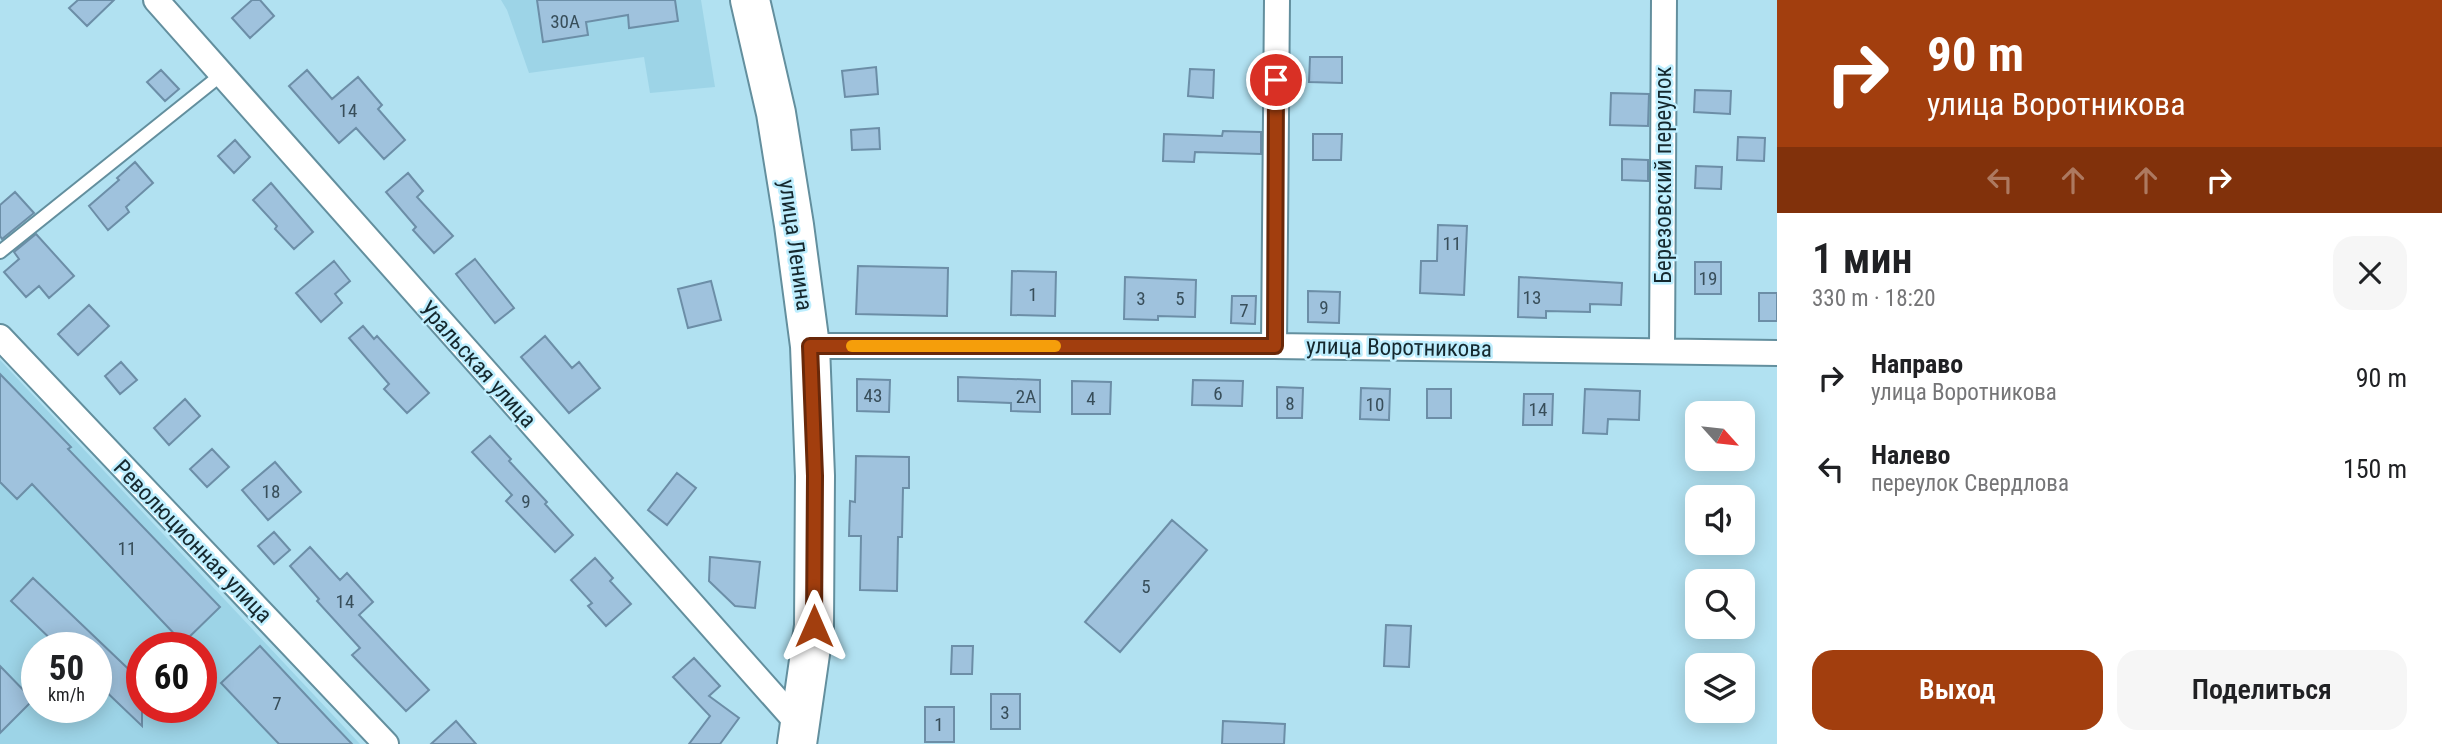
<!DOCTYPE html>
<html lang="ru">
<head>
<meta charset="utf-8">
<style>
  body { margin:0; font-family:"Roboto Condensed",sans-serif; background:#f6f6f6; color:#202124; height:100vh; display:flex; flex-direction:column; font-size:26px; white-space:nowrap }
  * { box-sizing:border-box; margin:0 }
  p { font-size:23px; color:#757577 }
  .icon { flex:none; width:38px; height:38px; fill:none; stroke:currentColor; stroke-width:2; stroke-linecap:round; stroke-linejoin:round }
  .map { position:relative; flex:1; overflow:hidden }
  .details { display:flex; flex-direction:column; background:#fff; width:665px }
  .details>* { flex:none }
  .hud { background:#a23e0e; color:#fff; overflow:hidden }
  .needle { width:46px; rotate:117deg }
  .fabs { position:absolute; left:1685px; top:401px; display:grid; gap:14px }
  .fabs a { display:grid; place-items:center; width:70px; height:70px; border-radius:14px; background:#fff; box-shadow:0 4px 18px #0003; font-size:35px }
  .speed { position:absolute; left:21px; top:632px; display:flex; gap:14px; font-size:35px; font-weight:700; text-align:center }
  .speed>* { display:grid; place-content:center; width:91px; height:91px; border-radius:50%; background:#fff; box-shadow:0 4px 18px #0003; line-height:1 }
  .speed small { font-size:18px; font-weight:400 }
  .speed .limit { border:10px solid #d22; background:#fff; color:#111 }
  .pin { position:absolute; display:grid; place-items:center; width:60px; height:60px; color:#fff; margin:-30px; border:4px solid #fff; border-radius:50%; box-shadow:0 2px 7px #0007 }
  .me { position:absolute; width:77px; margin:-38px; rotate:0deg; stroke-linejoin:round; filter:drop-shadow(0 0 5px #0008) }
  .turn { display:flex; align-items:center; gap:24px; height:147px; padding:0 35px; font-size:32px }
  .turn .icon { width:91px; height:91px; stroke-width:2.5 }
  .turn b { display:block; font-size:49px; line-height:60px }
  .lanes { display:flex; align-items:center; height:66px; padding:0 35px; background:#0003; justify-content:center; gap:35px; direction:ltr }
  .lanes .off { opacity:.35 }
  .round { display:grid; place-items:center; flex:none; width:74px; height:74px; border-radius:21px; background:#f6f6f6 }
  .headline { display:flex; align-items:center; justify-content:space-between; height:119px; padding:0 35px }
  h1 { font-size:42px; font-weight:600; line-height:52px }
  .primary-button { display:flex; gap:14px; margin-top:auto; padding:14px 35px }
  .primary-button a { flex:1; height:80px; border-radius:21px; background:#a23e0e; color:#fff; font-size:28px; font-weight:600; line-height:80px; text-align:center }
  .primary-button a+a { background:#f6f6f6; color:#202124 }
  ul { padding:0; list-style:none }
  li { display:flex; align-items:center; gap:21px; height:91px; padding:0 35px }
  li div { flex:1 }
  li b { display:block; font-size:26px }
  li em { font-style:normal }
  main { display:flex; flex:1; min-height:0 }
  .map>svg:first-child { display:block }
  .built { fill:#9dd4e7; fill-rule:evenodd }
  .building { fill:#9fc2dd; stroke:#6c8ea7; stroke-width:2 }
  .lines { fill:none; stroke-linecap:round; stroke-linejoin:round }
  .lane-casing { stroke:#638f9e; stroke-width:16 }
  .street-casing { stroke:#638f9e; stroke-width:28 }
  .primary-casing { stroke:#638f9e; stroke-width:42 }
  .lane { stroke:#fff; stroke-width:12 }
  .street { stroke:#fff; stroke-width:24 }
  .primary { stroke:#fff; stroke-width:38 }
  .route-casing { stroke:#692809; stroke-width:18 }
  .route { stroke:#a23e0e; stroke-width:12 }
  .slow { stroke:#f59e0b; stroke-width:12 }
  .labels { text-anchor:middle; stroke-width:5; stroke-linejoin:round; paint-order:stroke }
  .number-label { font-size:19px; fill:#384e5a }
  .street-label { font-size:23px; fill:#15282e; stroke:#beeefe }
</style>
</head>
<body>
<main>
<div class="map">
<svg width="1777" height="744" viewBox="0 0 1777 744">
  <rect width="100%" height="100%" fill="#b1e1f1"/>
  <!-- built -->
  <path class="built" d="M501 0H701L715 87 650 93 644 57 529 73 507 10Z
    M0 360 360 744H0ZM37 648H96V707H37ZM142 648H201V707H142Z"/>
  <!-- building -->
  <path class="building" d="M78 0H114L87 26 69 8Z
    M252 0H260L274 16 250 38 232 18Z
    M537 0H675L678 21 629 28 628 15 586 22 588 35 543 42Z
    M1310 57H1342V83L1309 82Z
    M876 67 878 94 845 97 842 71Z
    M1190 69 1214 70 1213 98 1188 96Z
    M161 70 179 89 165 101 147 82Z
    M307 70 332 99 358 77 382 105 378 109 405 140 384 159 356 128 339 143 289 86Z
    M1695 90 1731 91 1730 114 1694 112Z
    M1611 93 1649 94 1648 126 1610 125Z
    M879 128 880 149 852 150 851 130Z
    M1223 131 1261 132V154L1195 152 1194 162 1163 161 1164 134 1222 136Z
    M1313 134H1342L1341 160H1313Z
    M1738 137 1765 138 1764 161 1737 160Z
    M235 140 250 157 234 173 218 156Z
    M1622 159 1648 160V181L1622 180Z
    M135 162 153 183 126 207 129 212 108 230 89 206 119 180 117 178Z
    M1696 166 1722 167 1721 189 1695 188Z
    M408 173 423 191 417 197 453 236 434 253 413 230 416 227 386 192Z
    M271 183 313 232 294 249 275 229 277 226 253 200Z
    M15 192 34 213 2 239 0 236V205Z
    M1438 225 1467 226 1464 295 1420 293 1421 261H1437Z
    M36 234 74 276 49 298 39 286 26 297 4 272 19 259 14 252Z
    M475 259 514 308 495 323 456 274Z
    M334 261 350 281 335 294 342 303 321 322 296 293Z
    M1695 262H1721V294H1695Z
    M858 266 948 268 947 316 856 314Z
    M1012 271 1056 272 1055 316 1011 315Z
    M1125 277 1196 280 1195 317 1158 316V320L1124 319Z
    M1519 277 1622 283 1621 305 1590 304V312L1546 311V318L1518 317Z
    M711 281 721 320 688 328 678 289Z
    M1308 291 1340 292 1339 323 1308 322Z
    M1759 293H1777V321H1759Z
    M1232 296H1256L1255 324 1231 323Z
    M89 305 109 326 78 355 58 334Z
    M363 326 374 339 377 336 429 393 407 413 384 389 389 384 349 338Z
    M545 336 572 368 579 362 600 388 569 413 521 357Z
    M121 362 137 380 120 394 105 376Z
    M0 374 71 447 68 449 220 607 183 643 32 484 17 499 0 482Z
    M958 377 1040 380V412L1011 411V403L958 401Z
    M857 379 890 380 889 412 857 411Z
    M1193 380 1243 381 1242 406 1192 405Z
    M1072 381 1111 382 1110 414H1072Z
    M1277 387 1303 388 1302 418H1277Z
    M1361 388 1390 389 1389 420 1360 419Z
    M1427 389H1451V418H1427Z
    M1585 389 1640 391 1639 420 1608 419 1607 434 1583 433Z
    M1524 394H1553L1552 425H1523Z
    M185 399 200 416 169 445 154 428Z
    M490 436 511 459 509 461 547 502 545 504 573 535 555 552 506 501 512 495 472 452Z
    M212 449 229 467 207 487 190 469Z
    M856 456 909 457V488H903L902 537H898L897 591 860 590 861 536H849L850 501 855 502Z
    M275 462 301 492 268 520 242 490Z
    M677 473 696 488 667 525 648 510Z
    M1172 520 1207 550 1120 652 1085 622Z
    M274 532 290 550 274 564 258 546Z
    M310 547 340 580 347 573 373 602 359 615 429 690 406 711 352 655 360 648 317 601 319 599 290 566Z
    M710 557 760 562 755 608 735 606 709 581Z
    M595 558 613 578 610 581 631 604 606 626 588 606 592 603 571 580Z
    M33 578 142 682V726L96 682V648H60L11 601Z
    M1386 625 1411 626 1409 667 1384 666Z
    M260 646 332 723 352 744H279L221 683Z
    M952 646H973L972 674H951Z
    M694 658 720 686 709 696 739 718 720 744H689L710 716 673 677Z
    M0 666 33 700 0 733Z
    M991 694H1020V729H991Z
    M925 707H954V742H925Z
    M456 721 476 744H431Z
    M1223 721 1285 724 1284 744H1222Z"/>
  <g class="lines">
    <!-- lane casing -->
    <g class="lane-casing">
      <path id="lane" d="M0 252 221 75"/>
    </g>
    <!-- street casing -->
    <g class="street-casing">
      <path id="street" d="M156 0 801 727
        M0 337 386 744
        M810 346H1274L1777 353
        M1274 346 1277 0
        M1662 350 1664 0"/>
    </g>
    <!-- primary casing -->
    <g class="primary-casing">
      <path id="primary" d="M750 0 776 113 794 225 810 346 815 476 814 626 797 744"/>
    </g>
    <!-- lane -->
    <use href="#lane" class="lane"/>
    <!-- street -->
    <use href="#street" class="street"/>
    <!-- primary -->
    <use href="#primary" class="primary"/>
  </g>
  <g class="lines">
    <!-- route casing -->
    <g class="route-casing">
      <path id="route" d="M814 626 815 476 810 346H1275L1276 80"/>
    </g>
    <!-- route -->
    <use href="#route" class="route"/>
    <!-- slow -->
    <path class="slow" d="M852 346H1055"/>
  </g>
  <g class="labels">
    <!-- number labels -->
    <g class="number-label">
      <text x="565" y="28">30А</text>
      <text x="348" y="117">14</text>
      <text x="1452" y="250">11</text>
      <text x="1708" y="285">19</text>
      <text x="1033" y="301">1</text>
      <text x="1532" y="304">13</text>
      <text x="1141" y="305">3</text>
      <text x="1180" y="305">5</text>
      <text x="1324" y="314">9</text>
      <text x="1244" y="317">7</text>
      <text x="1218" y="400">6</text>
      <text x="873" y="402">43</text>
      <text x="1026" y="403">2А</text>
      <text x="1091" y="405">4</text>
      <text x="1290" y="410">8</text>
      <text x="1375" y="411">10</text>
      <text x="1538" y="416">14</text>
      <text x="271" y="498">18</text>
      <text x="526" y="508">9</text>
      <text x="127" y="555">11</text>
      <text x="1146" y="593">5</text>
      <text x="345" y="608">14</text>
      <text x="277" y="710">7</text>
      <text x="1005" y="719">3</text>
      <text x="939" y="731">1</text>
    </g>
    <!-- street labels -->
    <g class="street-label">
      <text transform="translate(1663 175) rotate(-90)" y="8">Березовский переулок</text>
      <text transform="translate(796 245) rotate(82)" y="8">улица Ленина</text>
      <text transform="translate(1399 347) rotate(1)" y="8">улица Воротникова</text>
      <text transform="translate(478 364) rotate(48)" y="8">Уральская улица</text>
      <text transform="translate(193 541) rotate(46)" y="8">Революционная улица</text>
    </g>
  </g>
</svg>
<div class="fabs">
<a><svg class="needle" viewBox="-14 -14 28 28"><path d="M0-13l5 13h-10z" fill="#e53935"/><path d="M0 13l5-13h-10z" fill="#757577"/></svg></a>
<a><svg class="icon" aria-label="sound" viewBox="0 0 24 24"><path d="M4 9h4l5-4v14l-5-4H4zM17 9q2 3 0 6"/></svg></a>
<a><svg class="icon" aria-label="search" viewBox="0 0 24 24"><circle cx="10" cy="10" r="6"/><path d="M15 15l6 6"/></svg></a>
<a><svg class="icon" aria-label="layers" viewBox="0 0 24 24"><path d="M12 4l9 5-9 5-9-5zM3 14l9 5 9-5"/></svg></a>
</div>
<div class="speed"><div>50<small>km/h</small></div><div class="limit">60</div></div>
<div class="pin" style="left:1276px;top:80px;background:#d93025"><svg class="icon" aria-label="arrive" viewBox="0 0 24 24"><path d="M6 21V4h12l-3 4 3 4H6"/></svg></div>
<svg class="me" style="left:814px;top:626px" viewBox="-20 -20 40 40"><path d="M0-17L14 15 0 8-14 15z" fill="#a23e0e" stroke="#fff" stroke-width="4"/></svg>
</div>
<section class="details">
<div class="hud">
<div class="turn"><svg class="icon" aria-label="right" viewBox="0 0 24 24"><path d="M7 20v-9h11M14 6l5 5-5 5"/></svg><div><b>90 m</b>улица Воротникова</div></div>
<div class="lanes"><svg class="icon off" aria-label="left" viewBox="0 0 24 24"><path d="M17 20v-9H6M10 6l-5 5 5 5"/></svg><svg class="icon off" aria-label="ahead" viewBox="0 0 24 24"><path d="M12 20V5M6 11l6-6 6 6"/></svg><svg class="icon off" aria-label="ahead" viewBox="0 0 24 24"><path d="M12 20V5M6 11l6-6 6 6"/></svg><svg class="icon" aria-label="right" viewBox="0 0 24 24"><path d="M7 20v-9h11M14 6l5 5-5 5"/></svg></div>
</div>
<div class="headline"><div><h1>1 мин</h1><p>330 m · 18:20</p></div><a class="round"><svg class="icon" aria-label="close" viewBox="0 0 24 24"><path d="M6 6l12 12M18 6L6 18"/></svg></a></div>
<ul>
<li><svg class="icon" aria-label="right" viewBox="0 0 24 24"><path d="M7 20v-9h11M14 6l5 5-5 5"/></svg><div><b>Направо</b><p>улица Воротникова</p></div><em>90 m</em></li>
<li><svg class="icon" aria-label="left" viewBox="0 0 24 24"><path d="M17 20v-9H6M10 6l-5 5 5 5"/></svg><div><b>Налево</b><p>переулок Свердлова</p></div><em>150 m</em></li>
</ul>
<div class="primary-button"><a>Выход</a><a>Поделиться</a></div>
</section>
</main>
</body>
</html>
